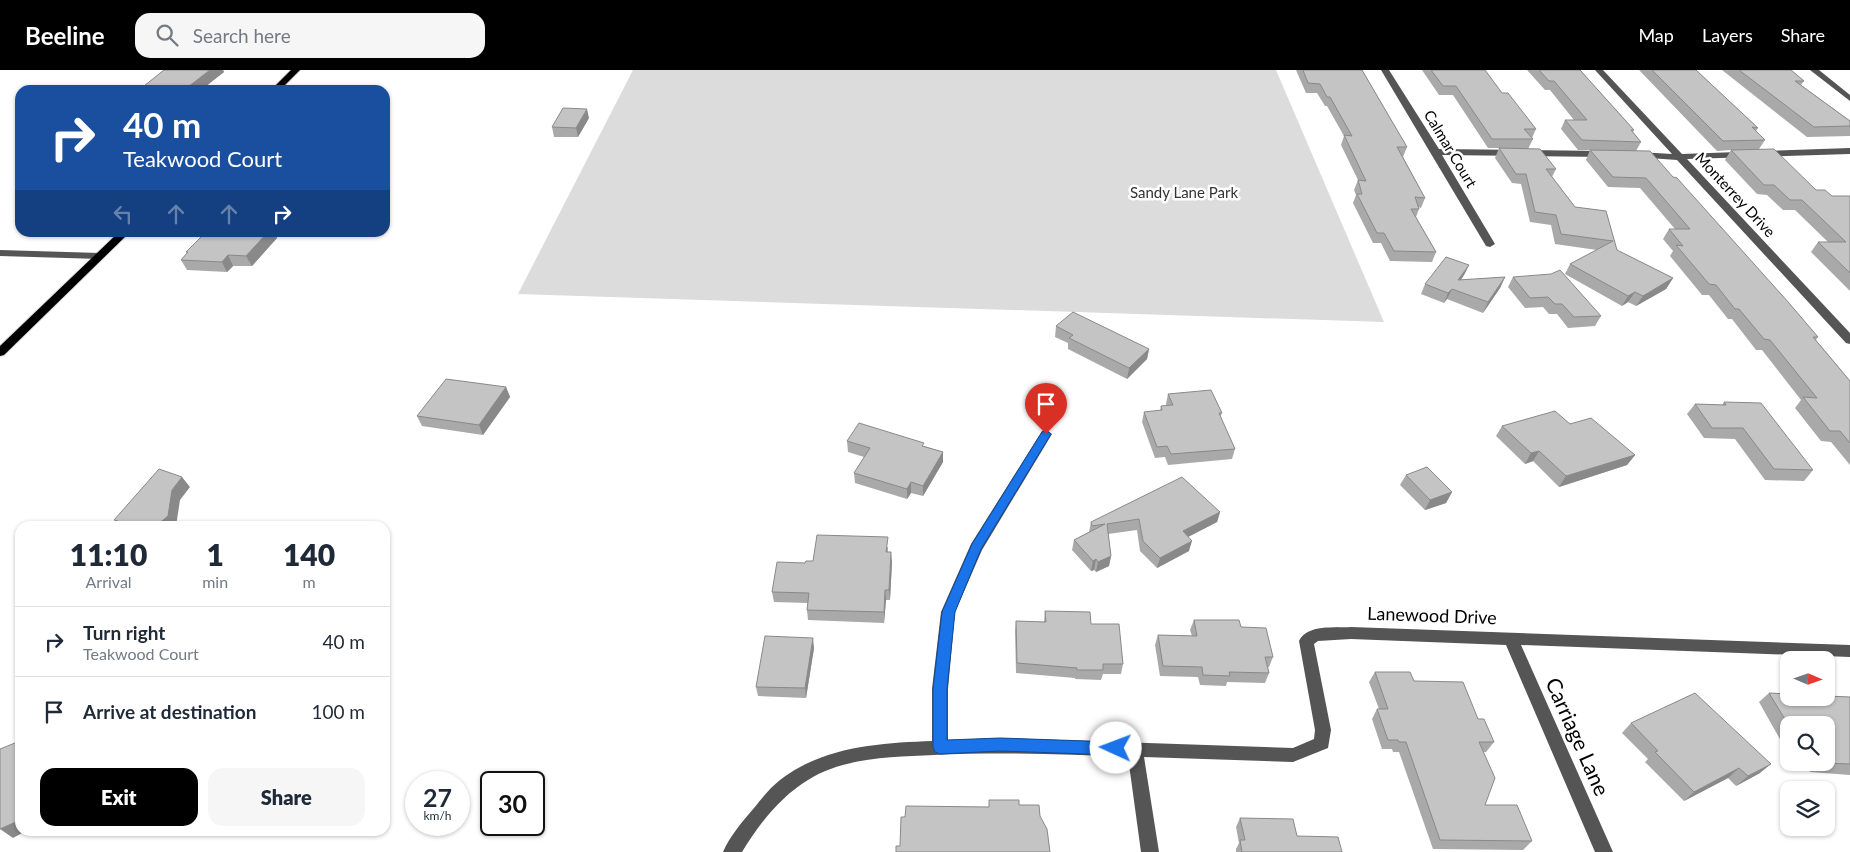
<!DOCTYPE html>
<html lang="en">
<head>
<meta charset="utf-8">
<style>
  body { margin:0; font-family:Lato,sans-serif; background:#f6f6f7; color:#1f2937; height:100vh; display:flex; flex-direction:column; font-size:19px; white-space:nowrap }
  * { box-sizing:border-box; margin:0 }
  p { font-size:16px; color:#747a83 }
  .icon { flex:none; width:28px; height:28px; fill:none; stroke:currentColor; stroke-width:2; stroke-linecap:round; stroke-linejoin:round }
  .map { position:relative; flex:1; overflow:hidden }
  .side { position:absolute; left:15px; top:451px; width:375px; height:315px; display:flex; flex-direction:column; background:#fff; border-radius:15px; box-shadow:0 1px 4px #0004 }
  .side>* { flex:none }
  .top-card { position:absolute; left:15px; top:15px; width:375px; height:152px; border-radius:15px; box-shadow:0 1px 4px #0004; background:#1a4fa0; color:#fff; overflow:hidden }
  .needle { width:32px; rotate:92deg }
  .buttons { position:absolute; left:1780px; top:581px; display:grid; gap:10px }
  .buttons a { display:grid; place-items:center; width:55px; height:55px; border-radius:10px; background:#fff; box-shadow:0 1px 4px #0004; font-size:25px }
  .speed { position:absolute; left:405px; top:701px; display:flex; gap:10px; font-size:25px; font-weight:700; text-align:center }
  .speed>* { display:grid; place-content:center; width:65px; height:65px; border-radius:50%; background:#fff; box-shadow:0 1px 4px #0004; line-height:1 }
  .speed small { font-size:12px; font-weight:400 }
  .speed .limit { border:2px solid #111; border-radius:8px; background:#fff; color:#111 }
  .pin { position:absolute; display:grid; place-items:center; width:42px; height:42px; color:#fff; margin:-51px -21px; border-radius:50% 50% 50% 0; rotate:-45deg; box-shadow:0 0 5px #0007 }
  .pin .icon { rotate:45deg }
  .me { position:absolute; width:55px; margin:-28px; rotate:272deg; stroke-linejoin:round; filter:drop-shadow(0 0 4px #0008) }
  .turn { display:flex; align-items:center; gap:18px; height:105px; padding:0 25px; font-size:22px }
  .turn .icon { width:65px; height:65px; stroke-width:2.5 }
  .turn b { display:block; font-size:35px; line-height:42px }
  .lanes { display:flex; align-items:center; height:48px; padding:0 25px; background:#0003; justify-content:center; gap:25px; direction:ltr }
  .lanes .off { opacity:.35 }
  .eta { display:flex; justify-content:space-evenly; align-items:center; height:85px; text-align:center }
  .eta b { font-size:30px; font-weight:800; line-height:35px }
  .action { display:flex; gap:10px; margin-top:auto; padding:10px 25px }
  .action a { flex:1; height:58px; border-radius:15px; background:#000; color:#fff; font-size:20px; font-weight:800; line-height:58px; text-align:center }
  .action a+a { background:#f6f6f7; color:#1f2937 }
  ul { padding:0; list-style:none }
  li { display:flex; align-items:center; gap:15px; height:70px; padding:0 25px; border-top:1px solid #e0e1e3 }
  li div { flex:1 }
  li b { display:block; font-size:19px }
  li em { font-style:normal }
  header { display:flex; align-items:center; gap:30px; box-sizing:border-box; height:70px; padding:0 25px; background:#000; color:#fff }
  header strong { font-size:24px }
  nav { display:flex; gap:28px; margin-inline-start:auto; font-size:18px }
  .search { width:350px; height:45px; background:#f6f6f7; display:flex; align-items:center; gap:12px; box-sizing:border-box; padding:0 18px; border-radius:15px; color:#747a83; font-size:19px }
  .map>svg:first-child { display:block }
  .green { fill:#dcdcdc }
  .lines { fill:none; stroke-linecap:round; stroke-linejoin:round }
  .major-casing { stroke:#dbdbdb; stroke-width:2 }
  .minor { fill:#555; fill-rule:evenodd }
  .major { fill:#000; fill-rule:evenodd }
  .wall { fill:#a9a9a9 }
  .shaded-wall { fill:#898989 }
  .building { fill:#c4c4c4; stroke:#898989 }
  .route { fill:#1a73e8; stroke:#114b97 }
  .labels { text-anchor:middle; stroke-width:5; stroke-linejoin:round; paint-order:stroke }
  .far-street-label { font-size:15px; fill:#000; stroke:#fff }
  .far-park-label { font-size:15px; fill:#333; stroke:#fff }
  .street-label { font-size:18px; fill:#000; stroke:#fff }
  .near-street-label { font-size:21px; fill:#000; stroke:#fff }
</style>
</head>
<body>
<header>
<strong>Beeline</strong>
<div class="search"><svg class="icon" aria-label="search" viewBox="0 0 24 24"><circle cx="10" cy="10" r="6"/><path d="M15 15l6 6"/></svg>Search here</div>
<nav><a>Map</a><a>Layers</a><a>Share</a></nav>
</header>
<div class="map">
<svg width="1850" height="782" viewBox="0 0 1850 782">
  <rect width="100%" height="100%" fill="#fff"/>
  <!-- green -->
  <path class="green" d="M633 0H1276L1384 252 518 224Z"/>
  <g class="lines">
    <!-- major casing -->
    <g class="major-casing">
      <path id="major" d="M291 0H300L280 20H271Z
        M119 162H130L4 285 0 286V276Z"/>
    </g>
    <!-- minor -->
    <path class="minor" d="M1381 0H1389L1439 79 1605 81 1609 84 1605 87 1442 85 1495 174 1490 177 1486 176Z
      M1595 0H1603L1682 84 1850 78V84L1687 89 1850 263V274L1846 273 1677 90 1635 87V83L1638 82 1672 84Z
      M1810 0H1819L1850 25V31Z
      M0 180 100 183 105 186 100 189 0 186Z
      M1046 360 1052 364 982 480 955 542 948 619V670L1000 668 1293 678 1314 669 1315 660 1299 571C1307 554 1335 558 1351 557L1850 575V587L1521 575 1613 782H1595L1506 575 1351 569 1318 571 1314 574 1331 660 1328 678 1293 692 1144 687 1159 782H1141L1128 687C1063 684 999 682 934 685 893 687 844 687 808 710 780 727 759 754 742 782H723C730 766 742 752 754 738 759 732 765 724 771 718 814 677 877 673 932 671V619L941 542 971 474 1042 361Z"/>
    <!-- major -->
    <use href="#major" class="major"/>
  </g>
  <!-- wall -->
  <path class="wall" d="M164 0H223L224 2 201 20H146L144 16Z
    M1296 0H1362L1407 77 1403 87 1425 128 1421 138 1418 137 1419 139 1416 147 1436 182 1432 192 1390 191 1381 173H1373L1353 133 1356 125 1354 120 1358 110 1341 75 1344 66 1327 36H1325L1317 23H1306Z
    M1422 0H1485L1502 23 1536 59 1532 68 1533 69 1528 79 1556 99 1552 107 1575 137 1606 141 1617 180 1673 208 1666 219 1636 236 1628 232 1622 236 1565 204 1570 194 1597 180 1555 174 1551 155 1530 152 1521 114 1512 113 1495 88 1499 78H1488L1453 25H1439Z
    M1527 0H1580L1634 60 1633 62 1641 72 1636 81 1673 107 1818 267 1816 270 1850 311V395L1831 372 1821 371 1795 338 1801 330 1762 280H1756L1732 249H1728L1709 225H1702L1670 186 1673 181 1663 169 1669 159H1675L1640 118 1608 117 1586 90 1590 80H1578L1561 59 1565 50H1574L1550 20H1545Z
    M1639 0H1696L1758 58 1756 61 1765 70 1759 79 1816 120 1832 126H1850V221L1811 182 1818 172H1828L1795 140H1783L1767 125 1757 124 1725 90 1731 80 1717 81Z
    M1722 0H1791L1804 11 1801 15 1850 51V66L1807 67Z
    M589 48 578 67H554L552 57Z
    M206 162H274L277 168 252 196H233L227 202 187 200 181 190 187 183 186 182Z
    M1469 195 1464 205 1461 210 1505 207 1500 218 1483 243 1447 229 1444 233 1421 224 1425 214Z
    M1513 207 1601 246 1595 256 1568 258 1557 244H1549L1543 237 1525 238 1508 217Z
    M1056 256 1149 279 1147 289 1127 309 1068 279V273L1055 267Z
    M506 317 510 327 483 365 422 356 417 346Z
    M1168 324 1222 343 1220 347 1235 379 1232 389 1168 395 1165 387 1155 388 1142 352 1144 342 1160 341 1161 336H1167L1166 334Z
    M1724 332 1813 400 1804 411 1765 410 1735 369 1704 368 1687 344 1695 334 1722 335Z
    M1502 356 1635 385 1627 395 1559 417 1533 391 1525 394 1496 366Z
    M847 371 924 376 943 382V392L923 426 911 423 907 429 855 413 854 403 864 387 848 382Z
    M1406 405 1452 422 1446 433 1425 440 1400 415Z
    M1220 442 1217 452 1188 467 1189 481 1157 498 1140 481 1137 460 1108 464 1111 486 1109 496 1096 502 1094 500 1091 501 1072 480 1074 470 1089 462 1091 452Z
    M888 477V482L892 492 890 530H886L884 553 808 550 807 540 808 533 774 532 772 522 805 493Z
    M1045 541 1091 554 1123 594 1121 604H1103L1101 610 1075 609V608L1016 603 1015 561 1016 551 1044 552Z
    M1194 550 1241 557 1273 587 1269 597H1268L1269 603 1265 613 1227 612 1226 616 1200 615 1198 607 1160 606 1155 575 1158 565 1192 566 1190 560Z
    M814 578 806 628 758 626 756 617Z
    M1375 602 1414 611 1478 649 1494 672 1486 682H1484L1485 735 1532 771 1523 780 1433 779 1399 682H1393L1392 679H1382L1372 649 1377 639H1379L1369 612Z
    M1769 623 1850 627V705L1810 702 1805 692H1826V655H1789V671H1781L1759 632Z
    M1631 653 1760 703 1736 716 1728 708 1684 731 1645 692 1648 689 1622 663Z
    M1240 748 1297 766 1342 782H1236V779L1239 773 1236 757Z"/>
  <!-- shaded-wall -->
  <path class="shaded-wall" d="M210 0H223L224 2 201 20H189L188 17Z
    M587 39 589 48 578 67 576 58Z
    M268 162H274L277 168 252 196 246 186Z
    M228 185 233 196 227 202 222 192Z
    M1469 195 1464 205 1453 220 1458 210Z
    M1505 207 1500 218 1483 243 1488 232Z
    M1673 208 1666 219 1636 236 1643 226Z
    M1452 219 1447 229 1444 233 1448 223Z
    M1635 222 1628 232 1622 236 1628 226Z
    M1149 279 1147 289 1127 309 1129 298Z
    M506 317 510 327 483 365 479 355Z
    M1539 381 1533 391 1525 394 1531 383Z
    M943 382V392L923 426V416Z
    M1635 385 1627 395 1559 417 1566 406Z
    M182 407 190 417 180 430 176 456H156L172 420Z
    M911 412V423L907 429V419Z
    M1452 422 1446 433 1425 440 1430 430Z
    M1220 442 1217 452 1180 471 1183 461Z
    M1192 471 1189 481 1157 498 1160 488Z
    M891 482 892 492 890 530 889 520Z
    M1111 486 1109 496 1096 502 1098 492Z
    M1096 489 1094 500 1091 501 1093 491Z
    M885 520 886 530 884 553V542Z
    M813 568 814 578 806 628 805 618Z
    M1771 694 1760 703 1736 716 1748 706Z
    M1739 698 1728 708 1684 731 1694 722Z
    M20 750V761H26L13 768 0 759Z"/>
  <!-- building -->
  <path class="building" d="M164 0H210L188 17 144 16Z
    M1303 0H1362L1407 77H1397L1425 128 1415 127 1419 139H1411L1436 182 1394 181 1384 163H1377L1357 124H1362L1358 110 1366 111 1344 65 1352 66 1330 27H1327L1320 14 1308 13Z
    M1431 0H1485L1502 23H1508L1536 59H1524L1533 69H1492L1456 16H1443Z
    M1539 0H1580L1634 60H1631L1641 72 1582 70 1565 50H1587L1554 11H1549Z
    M1652 0H1696L1758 58 1752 57 1765 70 1723 71Z
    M1739 0H1791L1804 11H1795L1850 51V56L1814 57Z
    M563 38 587 39 576 58 552 57Z
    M1499 78 1540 79 1556 99H1546L1575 137 1606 141 1617 180 1673 208 1643 226 1635 222 1628 226 1570 194 1613 171 1561 164 1556 145 1535 142 1526 104H1516Z
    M1774 79 1816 120H1825L1832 126H1850V203L1818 172H1846L1802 130H1790L1774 115H1764L1731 80Z
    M1590 80 1650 81 1673 107 1677 108 1789 233 1818 267H1813L1850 311V373L1840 361H1830L1803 327 1817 328 1770 270 1764 269 1739 239H1735L1716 215 1709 214 1676 175 1683 176 1669 159H1690L1646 108 1613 107Z
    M206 162H268L246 186 228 185 222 192 181 190 188 182H186Z
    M1446 187 1469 195 1458 210 1505 207 1488 232 1452 219 1448 223 1425 214Z
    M1560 200 1601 246 1574 247 1562 234H1555L1548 227 1530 228 1513 207 1551 204Z
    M1073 242 1149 279 1129 298 1069 268 1073 265 1056 256Z
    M446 309 506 317 479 355 417 346Z
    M1211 320 1222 343H1219L1235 379 1171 384 1167 376 1157 377 1144 342 1162 340 1161 336 1173 335 1168 324Z
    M1724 332 1761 333 1813 400 1774 399 1743 358H1712L1695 334 1726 335Z
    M1555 341 1570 354 1591 348 1635 385 1566 406 1539 381 1531 383 1502 356Z
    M859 353 924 373 922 376 943 382 923 416 911 412 907 419 854 403 870 378 847 371Z
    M1427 397 1452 422 1430 430 1406 405Z
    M159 399 182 407 172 420 168 446 156 456H112L118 451 114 450Z
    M1182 407 1220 442 1183 461 1192 471 1160 488 1143 471 1139 449 1107 454 1111 486 1098 492 1096 489 1093 491 1074 470 1105 454 1092 456 1091 452Z
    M817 465 888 467 886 482H891L889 520H885L884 542 807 540 809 523 772 522 777 492 805 493 806 491H813Z
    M1045 541 1090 542 1091 554H1119L1123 594H1103V600H1077V598L1017 593 1016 551 1046 552Z
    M1194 550H1239L1241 557 1266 558 1273 587H1265L1269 603 1229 602 1230 606 1203 605 1202 597 1163 596 1158 565 1197 566Z
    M765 566 813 568 805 618 756 617Z
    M1375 602H1410L1414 611 1463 612 1478 649H1484L1494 672H1479L1495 708 1485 735H1517L1532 771 1440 770 1406 672H1399L1398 670H1388L1377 639H1388Z
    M1695 623 1771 694 1748 706 1739 698 1694 722 1655 682 1658 681 1631 653Z
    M1769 623 1789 624V628H1826V626L1850 627V694L1822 693 1826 692V655H1789V656Z
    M20 671V750L0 759V679Z
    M989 730H1019V735H1039L1040 746 1047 759 1050 782H896V776H900L901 747H905L906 736 989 737Z
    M1240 748 1293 749 1297 766 1338 767 1342 782H1242L1240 770H1245Z"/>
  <!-- route -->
  <path class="route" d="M1046 360 1051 364 981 479 955 542 947 619V670L1000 668 1116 672 1121 674 1123 678 1121 683 1116 685 1000 681 940 684 935 682 933 677V619L942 542 972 474 1042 362Z"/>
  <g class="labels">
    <!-- far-street labels -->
    <g class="far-street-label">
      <text transform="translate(1450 79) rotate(59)" y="5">Calmar Court</text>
      <text transform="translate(1735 125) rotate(47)" y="5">Monterrey Drive</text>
    </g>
    <!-- far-park labels -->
    <g class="far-park-label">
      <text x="1184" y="128">Sandy Lane Park</text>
    </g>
    <!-- street labels -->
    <g class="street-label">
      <text transform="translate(1432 546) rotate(2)" y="6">Lanewood Drive</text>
    </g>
    <!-- near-street labels -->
    <g class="near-street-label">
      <text transform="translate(1577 667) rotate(66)" y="7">Carriage Lane</text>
    </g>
  </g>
</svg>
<div class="buttons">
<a><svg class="needle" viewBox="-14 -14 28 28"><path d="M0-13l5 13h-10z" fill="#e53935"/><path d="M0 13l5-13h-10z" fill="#747a83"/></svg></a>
<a><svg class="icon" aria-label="search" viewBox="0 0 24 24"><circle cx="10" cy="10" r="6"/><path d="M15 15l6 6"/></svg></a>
<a><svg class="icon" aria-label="layers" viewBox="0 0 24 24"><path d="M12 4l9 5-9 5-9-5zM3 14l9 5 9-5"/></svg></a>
</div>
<div class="speed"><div>27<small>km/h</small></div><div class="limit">30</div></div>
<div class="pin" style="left:1046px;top:364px;background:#d93025"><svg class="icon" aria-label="arrive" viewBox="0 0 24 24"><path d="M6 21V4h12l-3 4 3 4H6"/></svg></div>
<svg class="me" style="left:1116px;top:678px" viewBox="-20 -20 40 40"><circle r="19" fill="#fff"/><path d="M0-13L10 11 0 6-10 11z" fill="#1a73e8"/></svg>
<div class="top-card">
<div class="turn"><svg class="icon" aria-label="right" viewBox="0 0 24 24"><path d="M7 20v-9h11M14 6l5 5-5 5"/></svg><div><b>40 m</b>Teakwood Court</div></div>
<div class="lanes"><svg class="icon off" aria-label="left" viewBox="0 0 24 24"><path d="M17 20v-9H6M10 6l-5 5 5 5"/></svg><svg class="icon off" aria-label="ahead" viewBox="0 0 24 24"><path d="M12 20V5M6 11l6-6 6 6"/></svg><svg class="icon off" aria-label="ahead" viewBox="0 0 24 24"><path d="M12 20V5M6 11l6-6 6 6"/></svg><svg class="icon" aria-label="right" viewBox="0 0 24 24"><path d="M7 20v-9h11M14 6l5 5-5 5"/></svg></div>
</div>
<section class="side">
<div class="eta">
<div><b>11:10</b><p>Arrival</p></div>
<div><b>1</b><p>min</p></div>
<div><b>140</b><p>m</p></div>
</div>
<ul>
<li><svg class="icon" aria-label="right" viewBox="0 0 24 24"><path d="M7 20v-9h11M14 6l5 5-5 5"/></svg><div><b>Turn right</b><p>Teakwood Court</p></div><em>40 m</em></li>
<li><svg class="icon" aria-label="arrive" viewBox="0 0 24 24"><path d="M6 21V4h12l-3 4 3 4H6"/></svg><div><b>Arrive at destination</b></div><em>100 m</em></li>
</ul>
<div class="action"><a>Exit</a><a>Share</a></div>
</section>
</div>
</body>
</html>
